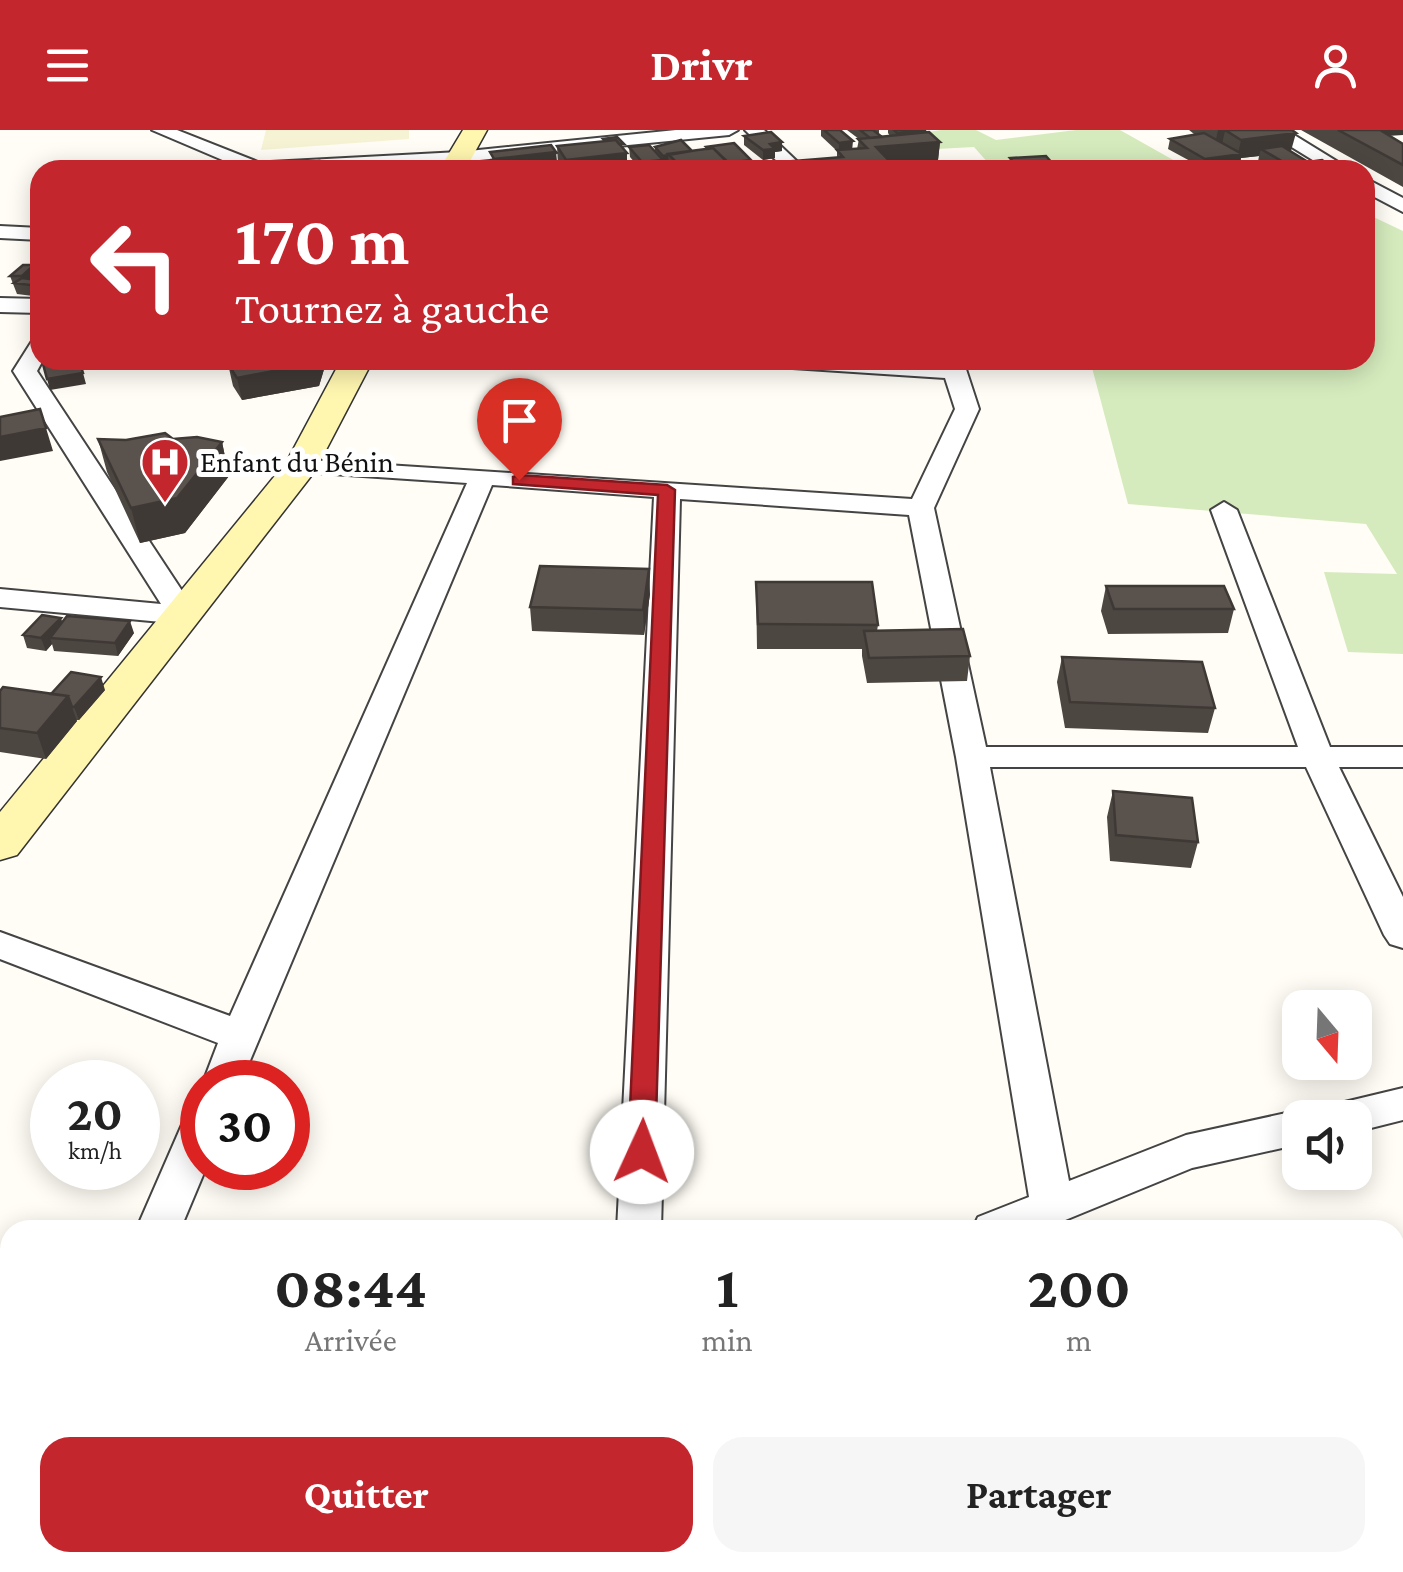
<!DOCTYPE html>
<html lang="fr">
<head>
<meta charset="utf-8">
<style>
  body { margin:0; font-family:"Crimson Pro",serif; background:#f6f6f6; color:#222; height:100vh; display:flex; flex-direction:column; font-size:38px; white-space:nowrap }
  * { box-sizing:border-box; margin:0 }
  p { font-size:32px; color:#767676 }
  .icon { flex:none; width:55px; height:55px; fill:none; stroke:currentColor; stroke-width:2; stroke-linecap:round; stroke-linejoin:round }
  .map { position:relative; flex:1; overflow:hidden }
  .drawer { position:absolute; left:0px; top:1090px; width:1405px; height:352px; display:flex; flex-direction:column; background:#fff; border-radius:30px 30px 0 0; box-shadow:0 5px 25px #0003 }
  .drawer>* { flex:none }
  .top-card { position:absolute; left:30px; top:30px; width:1345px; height:210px; border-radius:30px; box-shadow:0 5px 25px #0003; background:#c4262e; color:#fff; overflow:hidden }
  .needle { width:65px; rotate:161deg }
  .tools { position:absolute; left:1282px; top:860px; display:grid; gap:20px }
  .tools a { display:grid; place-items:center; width:90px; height:90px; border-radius:20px; background:#fff; box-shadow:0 5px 25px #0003; font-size:50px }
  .speed { position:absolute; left:30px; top:930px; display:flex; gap:20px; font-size:50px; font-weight:700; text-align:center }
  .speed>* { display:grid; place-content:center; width:130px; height:130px; border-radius:50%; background:#fff; box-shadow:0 5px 25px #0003; line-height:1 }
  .speed small { font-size:25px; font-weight:400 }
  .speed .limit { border:15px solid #d22; background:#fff; color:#111 }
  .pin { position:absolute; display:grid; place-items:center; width:85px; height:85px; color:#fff; margin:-102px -42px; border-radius:50% 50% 50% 0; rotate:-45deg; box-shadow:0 0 10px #0007 }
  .pin .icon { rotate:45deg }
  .me { position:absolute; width:110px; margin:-55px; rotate:2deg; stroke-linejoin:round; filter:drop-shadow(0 0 8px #0008) }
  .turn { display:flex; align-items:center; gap:35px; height:210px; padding:0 40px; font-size:45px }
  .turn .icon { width:130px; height:130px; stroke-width:2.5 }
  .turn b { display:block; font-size:70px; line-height:85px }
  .eta { display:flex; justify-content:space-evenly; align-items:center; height:170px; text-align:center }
  .eta b { font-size:60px; font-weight:700; line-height:70px }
  .cta { display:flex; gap:20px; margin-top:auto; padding:20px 40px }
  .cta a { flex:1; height:115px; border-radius:30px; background:#c4262e; color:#fff; font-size:40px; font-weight:700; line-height:115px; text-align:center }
  .cta a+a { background:#f6f6f6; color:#222 }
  header { display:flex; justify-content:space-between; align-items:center; height:130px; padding:0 40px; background:#c4262e; color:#fff; font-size:45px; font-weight:700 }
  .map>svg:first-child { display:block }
  .farmland { fill:#f6f3d4 }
  .green { fill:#d5ebbd }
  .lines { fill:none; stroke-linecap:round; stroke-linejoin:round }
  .street-casing { stroke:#444; stroke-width:4 }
  .secondary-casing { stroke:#333; stroke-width:3 }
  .street { fill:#fff; fill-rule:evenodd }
  .secondary { fill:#fff6b0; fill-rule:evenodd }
  .wall { fill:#4d4742 }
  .shaded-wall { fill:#3f3936 }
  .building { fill:#5a524d; stroke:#3f3936; stroke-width:2.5 }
  .route { fill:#c4262e; stroke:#7f191e; stroke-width:2.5 }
  .labels { text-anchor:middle; stroke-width:10; stroke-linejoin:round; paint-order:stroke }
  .far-poi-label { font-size:30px; fill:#111; stroke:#fff; text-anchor:start }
</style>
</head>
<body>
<header><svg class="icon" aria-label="menu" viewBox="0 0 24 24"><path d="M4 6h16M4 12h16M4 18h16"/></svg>Drivr<svg class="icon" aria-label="person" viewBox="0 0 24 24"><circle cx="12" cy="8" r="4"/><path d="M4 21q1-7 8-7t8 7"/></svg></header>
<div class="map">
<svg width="1403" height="1442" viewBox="0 0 1403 1442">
  <rect width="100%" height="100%" fill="#fffdf5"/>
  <!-- farmland -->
  <path class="farmland" d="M266 0H409V9L261 20Z"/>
  <!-- green -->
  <path class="green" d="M941 0H976L996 10 1076 0H1120L1191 40H1055L1047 32 990 35 974 17 936 19 922 3Z
    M1365 83 1403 101V524L1348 522 1324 442 1397 444 1366 394 1128 374 1090 230H1365Z"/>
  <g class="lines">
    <!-- street casing -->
    <g class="street-casing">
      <path id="street" d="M152 0H177L258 32H270L459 22 676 0H738L729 5 459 32 246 40Z
        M745 0H764L806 40H786Z
        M1264 0H1286L1351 40H1329Z
        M1365 48 1403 68V82L1365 62Z
        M0 96 40 98V110L0 108Z
        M0 168 40 169V183L0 182Z
        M40 209V230H43L37 241 198 485 193 491 183 494 0 477V459L161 474 13 241 32 211Z
        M765 230 941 234 939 230H963L979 279 934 378 986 617H1298L1211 380 1224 372 1237 380 1330 617H1403V637H1339L1403 767V818L1390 814 1384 805 1306 637H990L1069 1051 1186 1005 1300 980 1316 988H1300V1014L1192 1038 1041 1100H972L978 1087 1029 1067 956 627 909 385 680 369 661 1100H617L654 367 492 355 241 952 202 955 218 913 0 829V802L230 886 467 353 303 342 294 339 290 334 294 329 912 369 955 279 945 248 777 237Z
        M1403 958V990L1355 1002V988H1323L1328 976Z
        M202 978V1038H206L180 1100H136L187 983Z"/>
    </g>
    <!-- secondary casing -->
    <g class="secondary-casing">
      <path id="secondary" d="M463 0H487L465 40H439Z
        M341 230H373L315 341 17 725 0 730V682L287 331Z"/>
    </g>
    <!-- street -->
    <use href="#street" class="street"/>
    <!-- secondary -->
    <use href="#secondary" class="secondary"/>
  </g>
  <!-- wall -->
  <path class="wall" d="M821 0H840L852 19H857L859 9 847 0H879V3H877L882 7 890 6 888 3V0H924V3L940 12 938 30 892 34 895 37V40H781V32L837 28V21L821 6Z
    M1189 0H1292L1291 21 1308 32 1330 35 1329 40H1261L1257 37 1259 26 1241 28 1240 33 1203 38 1168 19 1170 9 1202 4H1194Z
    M1301 0H1403L1389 6 1403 14V57Z
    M744 6 782 12V21L775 22V28L763 30 744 15Z
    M603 9 624 20 627 23V40H561L558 35 557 16 603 12Z
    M629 17 655 22V17L692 21 706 19V17L751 40H669V35H663V39L641 40 630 27Z
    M1010 28 1052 33 1051 40H1011L1009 38Z
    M10 146H37L33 150 40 158V161L33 166 17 164Z
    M152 230H198L196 234 153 235Z
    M237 230H324L325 236 319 256 242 270 233 256 228 234 237 232Z
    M98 309 126 310 173 309 222 312 229 346 185 403 140 413 107 342Z
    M756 452 878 495 877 501 970 526 967 551 867 553 862 526V519H757Z
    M1106 456 1234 479 1228 503 1108 504 1101 481Z
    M650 464 644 505 532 501 530 477Z
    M62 492 134 503 118 526 54 521 52 514 46 521 27 518 23 505Z
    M1062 527 1215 578 1208 603 1065 598 1057 552Z
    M105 560 79 590H76L77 591 46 629 0 622V561L51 564Z
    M1113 661 1198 712 1191 738 1110 731 1107 687Z"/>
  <!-- shaded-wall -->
  <path class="shaded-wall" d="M1218 0H1240L1225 1 1222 14H1215Z
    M1373 0H1403V5L1372 7Z
    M1296 3 1291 21 1261 19 1259 26 1241 28 1240 33 1203 38 1205 29 1238 24 1241 10Z
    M853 11 852 21 839 23V13Z
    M782 12V21L775 22V28L763 30V20L770 14Z
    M940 12 938 30 874 36 876 18Z
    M556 22 557 31 530 34 531 40H525L494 29Z
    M627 23V40H567L566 30Z
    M668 25 669 35H663V26Z
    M663 30V39L643 40 642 32Z
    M751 30V40H723V33Z
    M1330 35 1329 40H1295Z
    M34 135 37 146 27 155H25L22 146Z
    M38 150 40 161 33 166 30 155Z
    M316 230H324L325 236 319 256 242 270 237 248Z
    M83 243 86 254 50 260 47 249Z
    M46 298 53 321 0 331V307Z
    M222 312 229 346 185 403 140 413 131 378Z
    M649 439 650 464 644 505 643 480Z
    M61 488 65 500 50 508 52 514 46 521 41 508Z
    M130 491 134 503 118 526 115 513Z
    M101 547 105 560 79 590 74 577Z
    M68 566 77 591 46 629 37 603Z
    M54 1432H78L74 1442H49Z"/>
  <!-- building -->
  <path class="building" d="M824 0H840L853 11 839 13Z
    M860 0H873L882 7 870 8Z
    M894 0H924L925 1 897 3Z
    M1225 0H1292L1296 3 1241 10Z
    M1338 0H1380L1403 14V35Z
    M771 2 782 12 770 14 775 19 763 20 744 6Z
    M929 2 940 12 876 17 895 37 862 40H789L781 32 843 27 837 20 867 18 858 9Z
    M1204 3 1242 24 1205 29 1170 9Z
    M617 7 624 14H619L616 10 605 11 603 9Z
    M616 10 627 23 566 30 557 16Z
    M681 10 692 21 663 26 655 17Z
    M734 13 751 30 728 33 713 18 708 19 706 17Z
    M551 15 556 22 494 29 490 22Z
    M649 15 663 30 642 32 629 17Z
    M1282 16 1308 32 1322 30 1330 35 1295 39 1261 19Z
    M713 18 736 40H684L668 24Z
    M1046 26 1052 33 1016 35 1010 28Z
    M491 30 530 31 525 40H485Z
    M318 31 312 40H243Z
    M23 135H34L22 146H10Z
    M22 148 38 150 30 155 14 153Z
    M69 230H79L83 243 47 249 43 234Z
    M247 230H316L315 233 237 248 228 234Z
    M40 279 46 298 0 307V287Z
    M165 303 173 309 197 307 222 312 177 368 131 378 98 309 126 310Z
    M540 436 649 439 643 480 530 477Z
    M756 452H872L878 495 758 494Z
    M1106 456H1224L1234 479H1114Z
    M42 485 61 488 41 508 23 505Z
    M67 486 130 491 115 513 50 508Z
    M963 499 970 526 869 528 864 501Z
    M1062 527 1202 532 1215 578 1070 572Z
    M71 542 101 547 74 577H72L68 566 51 564Z
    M3 557 68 566 37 603 0 598V561Z
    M1113 661 1192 668 1198 712 1116 705Z
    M0 1361 10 1362V1432H54L49 1442H0Z"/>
  <!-- route -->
  <path class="route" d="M519 345 667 355 675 360 655 1022 651 1030 642 1033 632 1030 628 1022 658 365 513 354V347Z"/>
  <!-- icons -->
  <defs>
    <g id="hospital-pin" transform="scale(2.5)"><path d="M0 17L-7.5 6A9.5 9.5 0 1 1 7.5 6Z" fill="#c4262e" stroke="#fff"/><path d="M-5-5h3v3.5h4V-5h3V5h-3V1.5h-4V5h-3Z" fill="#fff"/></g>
  </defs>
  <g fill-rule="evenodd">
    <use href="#hospital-pin" x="165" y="332"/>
  </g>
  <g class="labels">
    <!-- far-poi labels -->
    <g class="far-poi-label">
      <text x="200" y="342">Enfant du Bénin</text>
    </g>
  </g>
</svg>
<div class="tools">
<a><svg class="needle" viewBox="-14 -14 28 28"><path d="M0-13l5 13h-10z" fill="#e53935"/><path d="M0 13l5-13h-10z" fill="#767676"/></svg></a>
<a><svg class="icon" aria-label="sound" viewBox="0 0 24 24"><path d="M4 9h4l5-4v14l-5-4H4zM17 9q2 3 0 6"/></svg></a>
</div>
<div class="speed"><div>20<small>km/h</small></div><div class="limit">30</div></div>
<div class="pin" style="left:519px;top:350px;background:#d93025"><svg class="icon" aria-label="arrive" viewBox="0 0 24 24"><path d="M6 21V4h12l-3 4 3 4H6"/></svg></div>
<svg class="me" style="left:642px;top:1022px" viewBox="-20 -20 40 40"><circle r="19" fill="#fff"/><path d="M0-13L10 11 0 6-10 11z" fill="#c4262e"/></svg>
<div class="top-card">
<div class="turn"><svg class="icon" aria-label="left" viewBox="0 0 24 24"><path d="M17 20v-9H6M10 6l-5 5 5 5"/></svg><div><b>170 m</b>Tournez à gauche</div></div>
</div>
<section class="drawer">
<div class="eta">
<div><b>08:44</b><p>Arrivée</p></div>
<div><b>1</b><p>min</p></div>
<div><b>200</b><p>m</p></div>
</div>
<div class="cta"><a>Quitter</a><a>Partager</a></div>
</section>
</div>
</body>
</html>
